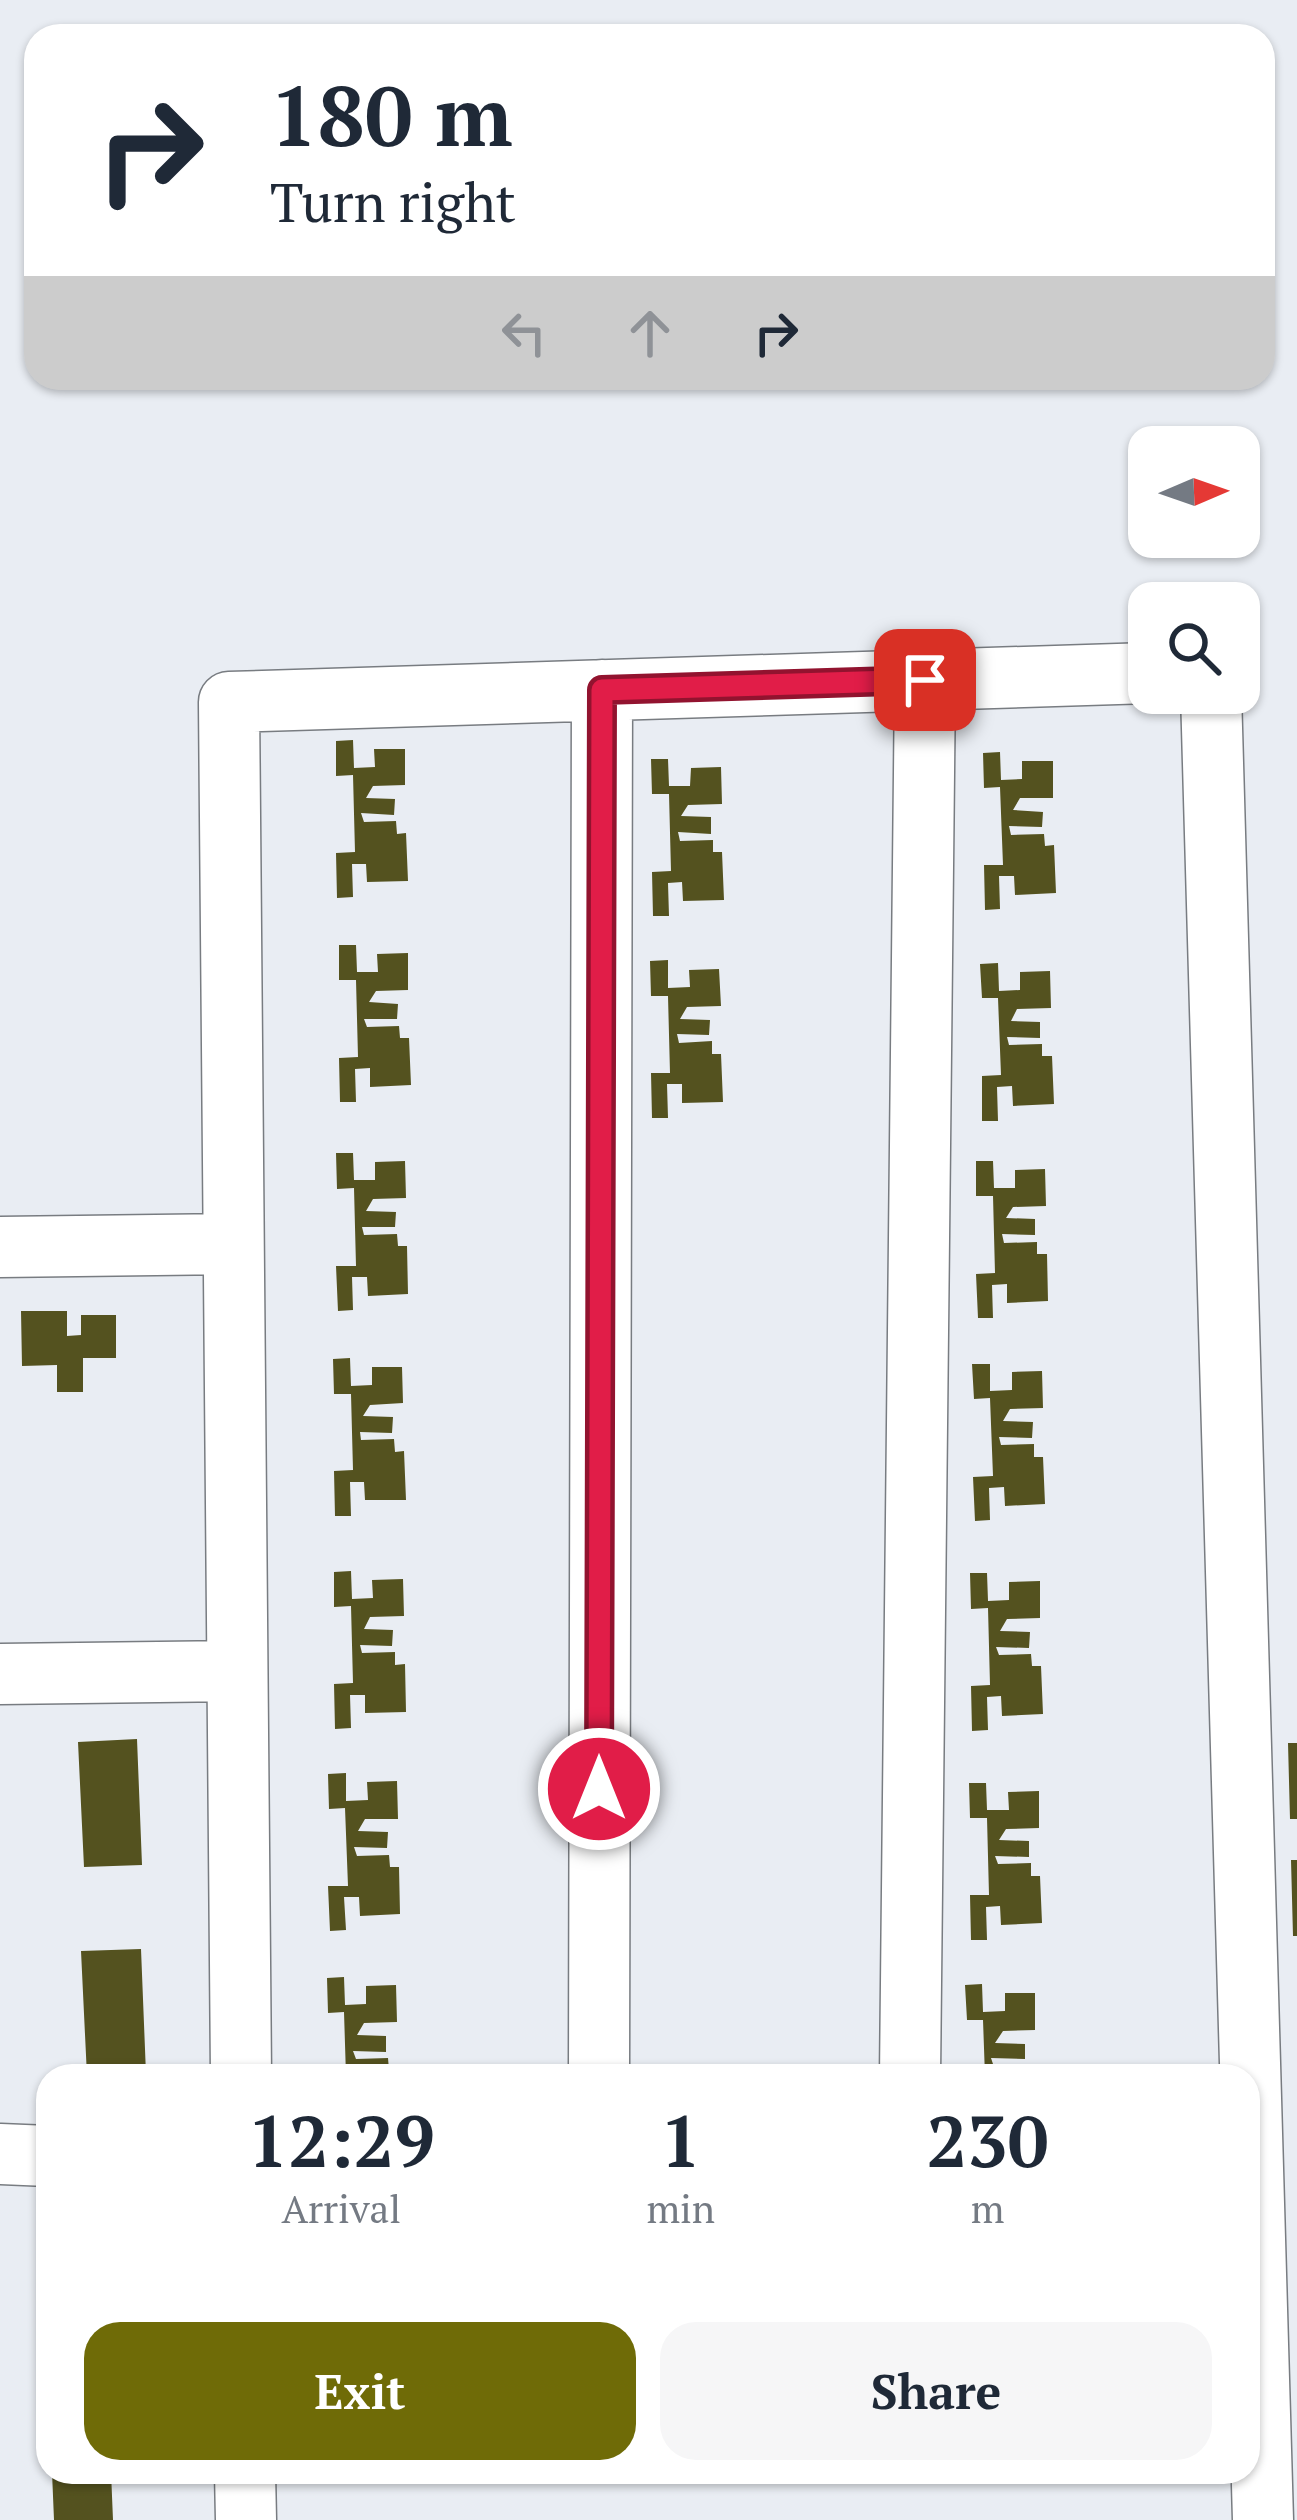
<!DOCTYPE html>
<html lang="en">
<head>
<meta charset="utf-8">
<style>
  body { margin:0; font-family:"PT Serif",serif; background:#f6f6f7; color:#1f2937; height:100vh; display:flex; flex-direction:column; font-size:45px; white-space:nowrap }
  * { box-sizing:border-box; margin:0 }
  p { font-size:39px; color:#747a83 }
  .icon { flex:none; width:66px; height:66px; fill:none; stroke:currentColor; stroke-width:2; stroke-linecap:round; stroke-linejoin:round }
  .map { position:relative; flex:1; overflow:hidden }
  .panel { position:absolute; left:36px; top:2064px; width:1224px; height:420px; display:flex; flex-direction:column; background:#fff; border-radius:36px; box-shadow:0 3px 9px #0004 }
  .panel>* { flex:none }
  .top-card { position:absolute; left:24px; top:24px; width:1251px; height:366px; border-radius:36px; box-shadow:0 3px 9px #0004; background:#fff; color:#1f2937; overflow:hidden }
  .needle { width:78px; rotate:88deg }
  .controls { position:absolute; left:1128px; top:426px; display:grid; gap:24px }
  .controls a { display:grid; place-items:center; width:132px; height:132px; border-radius:24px; background:#fff; box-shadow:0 3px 9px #0004; font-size:60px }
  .pin { position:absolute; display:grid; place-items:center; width:102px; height:102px; color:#fff; margin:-51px; border-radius:24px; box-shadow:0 6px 18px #0006 }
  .me { position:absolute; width:132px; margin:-66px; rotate:0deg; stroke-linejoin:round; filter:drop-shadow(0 0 9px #0008) }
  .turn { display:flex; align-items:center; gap:42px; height:252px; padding:0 48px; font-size:54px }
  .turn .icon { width:156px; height:156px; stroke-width:2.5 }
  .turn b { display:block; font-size:84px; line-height:102px }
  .lanes { display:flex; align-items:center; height:114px; padding:0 48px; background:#0003; justify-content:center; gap:60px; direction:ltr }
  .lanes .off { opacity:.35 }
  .eta { display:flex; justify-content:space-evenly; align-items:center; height:204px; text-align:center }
  .eta b { font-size:72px; font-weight:700; line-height:84px }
  .cta { display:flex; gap:24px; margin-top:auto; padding:24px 48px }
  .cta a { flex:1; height:138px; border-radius:36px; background:#6f6b07; color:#fff; font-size:48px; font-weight:700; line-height:138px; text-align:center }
  .cta a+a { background:#f6f6f7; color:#1f2937 }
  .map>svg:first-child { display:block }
  .building { fill:#54521f }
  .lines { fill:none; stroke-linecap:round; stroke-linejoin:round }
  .minor-casing { stroke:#787c81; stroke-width:63 }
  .minor { stroke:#fff; stroke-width:60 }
  .route-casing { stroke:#92132f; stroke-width:30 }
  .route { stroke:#e11d48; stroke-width:21 }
</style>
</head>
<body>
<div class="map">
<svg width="1297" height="2520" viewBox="0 0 1297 2520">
  <rect width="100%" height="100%" fill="#e9edf3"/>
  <!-- building -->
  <path class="building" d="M353 740 354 768 375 767 374 749H405V785L373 786 366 798 395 799 394 815 361 813 364 822 396 821 397 834 406 833 408 881 367 882 366 864H352L353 897 337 898 336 853 355 852 353 775 336 776V741Z
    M1000 752 1001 780 1022 779V761H1053V798H1020L1013 810 1043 812 1042 827 1009 826 1011 835 1044 834 1045 846 1054 845 1056 893 1015 895 1014 876H999L1000 909 985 910 984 865H1003L1000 787 984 788 983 753Z
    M651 759H668L669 786H690L691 768 721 767 722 804 688 805 681 816 711 817V834L678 832 680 841 713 840V852H722L724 900 683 901 682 882 668 883 669 916H653L652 872 671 871 669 794H652Z
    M339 945H356L357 972H378L377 954 408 953V990L376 991 369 1002 398 1004 397 1019H364L367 1027 399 1026 400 1038H409L411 1085 370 1087V1068L355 1069 356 1102H340L339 1058 358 1057 356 980H339Z
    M668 960V988L690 987 689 970 719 969 721 1006 687 1007 680 1019 710 1020 709 1035 677 1034 679 1043 712 1041V1054H721L723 1102 682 1103V1084H667L668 1118H652L651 1073H670L668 996H651L650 961Z
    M998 963 999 991 1020 990V972L1050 971 1051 1008 1017 1009 1011 1021 1040 1022V1038L1007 1037 1009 1045 1042 1044V1056H1052L1054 1104 1013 1106 1012 1086 997 1087 998 1121H982V1076L1001 1075 998 998H982L980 964Z
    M336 1153H353L354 1180H375V1162L405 1161 406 1198 373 1199 366 1211 396 1212 395 1227H362L364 1235 397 1234 398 1246H407L408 1294 368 1296 367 1277H352L353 1310 338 1311 336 1266H356L354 1188 337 1189Z
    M976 1161H993L994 1188H1015V1170L1045 1169 1046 1206 1013 1207 1006 1218 1035 1219V1235L1002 1234 1004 1243 1037 1242V1254H1047L1048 1301 1007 1303V1284L992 1285 993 1318H978L976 1274 995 1273 993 1196H976Z
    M21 1311H67V1336L81 1335V1315H116V1358H83V1392H57V1365L22 1366Z
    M350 1358 351 1386 372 1385V1367H402L403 1403 370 1405 363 1416 393 1417 392 1433 360 1432 361 1440 394 1439 395 1452 404 1451 406 1500H365L364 1482H350L351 1516H335L334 1471 353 1470 351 1394H334L333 1359Z
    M972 1364H990V1391L1012 1390V1372L1042 1371 1043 1408 1010 1409 1003 1421 1033 1422 1032 1438 999 1437 1001 1445 1034 1444V1457H1043L1045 1504 1005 1506 1004 1487 989 1488 990 1520 975 1521 973 1477 993 1476 990 1398 974 1399Z
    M351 1571 352 1599 373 1598 372 1580 403 1579 404 1616 370 1617 364 1629 393 1630 392 1646 360 1645 362 1653 395 1652V1665L405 1664 406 1712 365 1713V1695H350L351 1728 335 1729 334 1684 353 1683 351 1606 334 1607V1572Z
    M970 1573H987L988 1601 1009 1600V1582L1040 1581V1618L1007 1619 1000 1631 1030 1632 1029 1648 996 1647 999 1655 1031 1654 1032 1666H1041L1043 1714 1002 1716 1001 1696 987 1697 988 1730 972 1731 971 1686 990 1685 988 1608 971 1609Z
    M137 1739 142 1865 84 1867 78 1742Z
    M1288 1743H1297V1819H1290Z
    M346 1773V1801L368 1800 367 1782 397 1781 398 1819H365L358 1831 388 1832 387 1848 354 1847 357 1856 389 1855 390 1867H399L400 1914 360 1916 359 1897H344L346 1930 330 1931 328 1886H348L345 1808 329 1809 328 1774Z
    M969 1783H986L987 1810H1009L1008 1792 1039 1791V1828L1006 1829 999 1840 1029 1841V1857L995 1856 998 1864 1031 1863V1876H1040L1042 1923 1001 1925 1000 1906 986 1907 987 1940H971L970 1895H989L987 1818H970Z
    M1291 1860H1297V1936H1293Z
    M141 1949 146 2074 87 2076 81 1951Z
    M344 1977 345 2005 366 2004V1986L396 1985 397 2022 364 2023 357 2035 386 2036V2052L353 2051 356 2059 388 2058 389 2070H398V2076H346L344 2012 328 2013 327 1978Z
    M982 1984 983 2012 1005 2011V1993H1035V2030L1003 2031 995 2043 1025 2044V2059L991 2058 994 2067 1027 2065V2076H985L983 2020H967L965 1985Z
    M52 2472H111L113 2520H54Z"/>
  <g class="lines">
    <!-- minor casing -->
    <g class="minor-casing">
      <path id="minor" d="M1211 693 1263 2520
        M0 1247 233 1244
        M0 1674 237 1671
        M241 2076 229 702 1149 673
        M599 2076 602 690
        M910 2076 925 680
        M0 2154 48 2156
        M245 2472 246 2520"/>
    </g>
    <!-- minor -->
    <use href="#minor" class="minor"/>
  </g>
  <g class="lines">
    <!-- route casing -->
    <g class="route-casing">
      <path id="route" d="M599 1789 602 690 925 680"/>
    </g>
    <!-- route -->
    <use href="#route" class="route"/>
  </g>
</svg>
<div class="controls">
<a><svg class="needle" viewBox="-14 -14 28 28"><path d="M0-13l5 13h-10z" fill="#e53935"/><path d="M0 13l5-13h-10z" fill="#747a83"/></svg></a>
<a><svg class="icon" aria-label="search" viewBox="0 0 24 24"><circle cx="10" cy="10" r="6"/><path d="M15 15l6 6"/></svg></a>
</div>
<div class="pin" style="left:925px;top:680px;background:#d93025"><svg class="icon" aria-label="arrive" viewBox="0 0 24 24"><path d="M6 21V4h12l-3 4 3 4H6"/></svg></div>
<svg class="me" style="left:599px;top:1789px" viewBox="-20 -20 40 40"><circle r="17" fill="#e11d48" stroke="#fff" stroke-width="3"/><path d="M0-11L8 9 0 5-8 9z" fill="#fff"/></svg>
<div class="top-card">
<div class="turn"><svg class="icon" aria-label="right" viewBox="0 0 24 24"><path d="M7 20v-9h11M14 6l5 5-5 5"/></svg><div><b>180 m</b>Turn right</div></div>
<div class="lanes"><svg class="icon off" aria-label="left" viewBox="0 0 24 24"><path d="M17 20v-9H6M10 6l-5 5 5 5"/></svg><svg class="icon off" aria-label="ahead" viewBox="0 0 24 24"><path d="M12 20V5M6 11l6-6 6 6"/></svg><svg class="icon" aria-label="right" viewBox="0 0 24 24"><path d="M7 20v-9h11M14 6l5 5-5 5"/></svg></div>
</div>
<section class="panel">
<div class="eta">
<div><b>12:29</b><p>Arrival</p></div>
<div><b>1</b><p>min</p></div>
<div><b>230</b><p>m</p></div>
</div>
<div class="cta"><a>Exit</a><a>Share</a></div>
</section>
</div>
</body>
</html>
